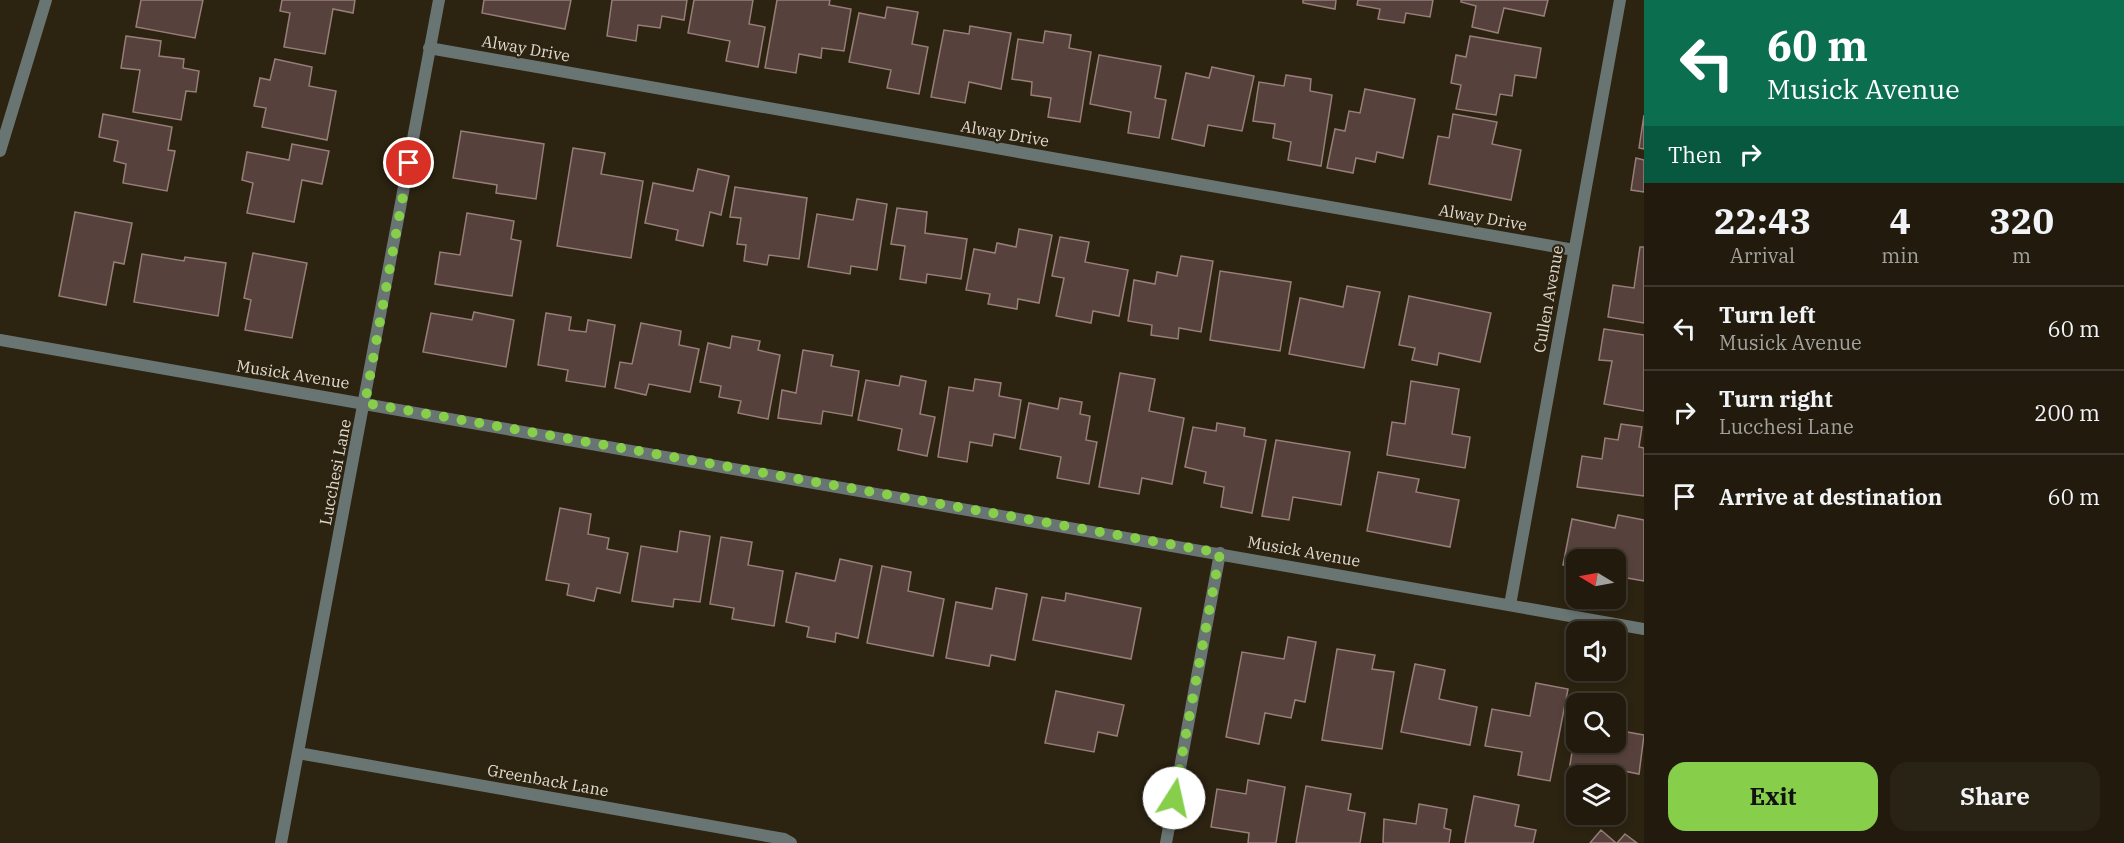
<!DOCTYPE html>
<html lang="en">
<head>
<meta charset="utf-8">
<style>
  body { margin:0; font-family:"IBM Plex Serif",serif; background:#292316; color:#f1f3f6; height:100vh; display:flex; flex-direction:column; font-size:22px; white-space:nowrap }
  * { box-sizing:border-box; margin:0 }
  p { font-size:20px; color:#a2a19d }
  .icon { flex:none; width:33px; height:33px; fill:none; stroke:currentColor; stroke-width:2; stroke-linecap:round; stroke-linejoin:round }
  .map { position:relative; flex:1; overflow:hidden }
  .panel { display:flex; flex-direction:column; background:#211a0d; width:480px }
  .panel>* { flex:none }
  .banner { background:#0b6e4f; color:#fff; overflow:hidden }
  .needle { width:39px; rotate:280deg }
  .tools { position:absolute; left:1566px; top:549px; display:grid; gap:12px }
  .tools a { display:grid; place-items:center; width:60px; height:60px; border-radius:12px; background:#211a0d; box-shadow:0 3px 9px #0003,0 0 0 2px #3e382e; font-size:30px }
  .pin { position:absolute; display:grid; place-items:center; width:51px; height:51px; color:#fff; margin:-26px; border:3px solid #fff; border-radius:50%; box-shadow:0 2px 6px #0007 }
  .me { position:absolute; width:66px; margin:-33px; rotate:10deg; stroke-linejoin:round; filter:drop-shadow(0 0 4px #0008) }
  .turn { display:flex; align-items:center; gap:21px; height:126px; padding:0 24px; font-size:27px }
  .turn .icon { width:78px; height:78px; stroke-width:2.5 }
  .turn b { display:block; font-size:42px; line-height:51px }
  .then { display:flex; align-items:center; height:57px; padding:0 24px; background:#0003; gap:12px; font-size:22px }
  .eta { display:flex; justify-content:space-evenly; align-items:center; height:102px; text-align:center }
  .eta b { font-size:36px; font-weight:700; line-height:42px }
  .button { display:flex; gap:12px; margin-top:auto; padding:12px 24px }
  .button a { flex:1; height:69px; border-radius:18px; background:#87cf4b; color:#111; font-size:24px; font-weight:700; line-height:69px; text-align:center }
  .button a+a { background:#292316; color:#f1f3f6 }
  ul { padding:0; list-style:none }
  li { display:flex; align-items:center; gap:18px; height:84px; padding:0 24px; border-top:2px solid #3e382e }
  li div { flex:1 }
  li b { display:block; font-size:22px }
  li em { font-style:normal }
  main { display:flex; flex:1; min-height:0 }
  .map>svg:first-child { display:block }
  .building { fill:#57413c; stroke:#977e79; stroke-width:1.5 }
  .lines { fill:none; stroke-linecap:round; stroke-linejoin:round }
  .minor { stroke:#697573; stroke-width:12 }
  .route { stroke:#87cf4b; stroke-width:10; stroke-dasharray:0 18 }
  .labels { text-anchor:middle; stroke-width:4.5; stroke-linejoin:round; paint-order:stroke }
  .street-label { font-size:16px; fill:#e1dbd0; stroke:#2c2311 }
</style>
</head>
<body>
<main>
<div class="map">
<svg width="1644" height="843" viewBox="0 0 1644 843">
  <rect width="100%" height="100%" fill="#2c2311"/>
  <!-- building -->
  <path class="building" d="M141 0H203L195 38 136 27Z
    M282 0H355L353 13 333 9 325 54 284 47 290 13 280 11Z
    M484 0H571L565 29 482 13Z
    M612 0H687L684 20 662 16 660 28 638 25 636 41 607 36Z
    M694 0H753L749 24 765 27 758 67 726 61 730 41 688 33Z
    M777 0H830L829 5 851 9 844 51 822 48 821 58 799 54 796 73 765 68Z
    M1303 0H1336L1335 9 1303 3Z
    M1358 0H1433L1430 17 1406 13 1404 23 1378 19 1380 9 1357 5Z
    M1461 0H1548L1544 16 1504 8 1498 33 1472 27 1476 6 1461 2Z
    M887 7 918 12 912 44 928 47 919 94 887 88 891 70 849 62 859 13 885 18Z
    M970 26 1011 33 1001 89 969 82 965 103 931 97 944 30 969 34Z
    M1045 31 1071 35 1069 48 1091 52 1080 122 1048 117 1051 98 1031 95 1032 82 1012 79 1018 39 1043 43Z
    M126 36 161 41 159 56 184 59 183 68 199 71 196 92 186 91 181 120 133 112 140 70 121 68Z
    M1470 36 1541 48 1536 78 1515 75 1512 96 1500 94 1496 115 1456 109 1461 85 1451 83 1456 55 1466 57Z
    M1099 55 1161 66 1155 98 1166 100 1159 138 1128 133 1131 112 1090 104Z
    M275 59 312 67 309 86 336 91 327 140 262 127 266 108 254 106 260 78 270 80Z
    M1212 67 1254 76 1242 131 1208 125 1204 146 1172 139 1186 73 1209 78Z
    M1286 75 1311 79 1310 91 1332 95 1321 166 1288 160 1291 142 1273 138 1275 124 1253 121 1259 82 1284 86Z
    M1365 89 1415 99 1403 158 1377 152 1375 162 1356 158 1353 173 1327 168 1335 129 1345 131 1349 111 1360 113Z
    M103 114 172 127 168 150 175 151 167 191 123 183 126 164 114 161 118 141 99 137Z
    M1453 114 1497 122 1492 144 1521 150 1511 200 1429 184 1438 136 1449 138Z
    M1644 115V149L1639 148Z
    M461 131 544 144 536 199 496 193 497 185 453 178Z
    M292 144 329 151 322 184 302 180 294 222 247 213 253 183 242 180 247 152 289 160Z
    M573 148 605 153 601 174 643 181 631 258 557 246Z
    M1636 158 1644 160V192L1631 190Z
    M698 169 729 176 721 215 710 212 703 246 676 240 678 230 645 223 653 183 693 191Z
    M735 187 807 198 799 259 769 255 767 265 744 261 746 245 737 244 741 218 730 217Z
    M857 199 887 204 877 270 851 266 850 274 808 267 817 214 853 220Z
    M897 208 927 212 925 233 967 239 961 279 927 274 926 283 900 279 905 246 891 244Z
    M75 212 132 223 124 264 114 262 106 305 59 296Z
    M467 213 514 221 511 239 521 241 512 296 435 284 440 252 460 255Z
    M1019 229 1052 235 1039 303 1018 299 1017 309 988 304 990 294 966 290 974 249 995 253 997 243 1016 247Z
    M1060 237 1089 242 1085 262 1128 270 1119 316 1093 311 1091 323 1056 316 1064 278 1052 276Z
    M1640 247H1644V323L1608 317 1613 285 1634 288Z
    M253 253 307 263 292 338 245 330 251 300 244 298Z
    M142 254 184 261 185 257 226 263 218 316 134 302Z
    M1181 256 1213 261 1201 332 1179 328 1178 339 1151 335 1152 325 1128 321 1134 280 1155 284 1157 272 1177 276Z
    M1220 271 1291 282 1280 351 1210 340Z
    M1347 286 1380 292 1364 368 1289 354 1300 298 1343 307Z
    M1409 296 1491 313 1480 362 1439 353 1437 365 1412 360 1415 348 1399 345Z
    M474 312 514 320 506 367 423 352 431 313 472 320Z
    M546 313 571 317 569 330 586 332 588 320 615 325 605 387 566 381 568 370 538 365Z
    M641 323 681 331 679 345 699 349 690 392 649 384 646 395 615 388 620 362 632 364Z
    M1604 329 1644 335V411L1604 404 1612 361 1599 360Z
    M732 336 760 341 758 350 780 355 768 419 738 413 741 401 719 397 721 386 700 382 708 343 730 348Z
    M803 350 833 355 831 366 859 371 852 416 823 411 821 424 778 418 782 390 796 393Z
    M1120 373 1155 379 1149 411 1184 418 1172 484 1142 478 1139 494 1099 487Z
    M901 376 926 381 920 414 935 417 927 456 898 450 902 429 858 420 866 380 899 386Z
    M975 379 1001 383 999 396 1021 400 1015 438 994 434 992 446 970 442 967 462 938 457 949 387 973 391Z
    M1411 381 1459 389 1452 434 1470 437 1465 468 1387 455 1392 422 1405 424Z
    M1060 398 1082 402 1080 414 1090 416 1086 440 1097 442 1089 484 1057 478 1061 457 1020 449 1029 403 1058 409Z
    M1217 423 1245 428 1244 436 1266 440 1252 513 1221 507 1224 487 1204 483 1206 472 1185 467 1193 427 1216 431Z
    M1621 424 1642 427 1639 447 1644 448V496L1577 487 1582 456 1602 459 1605 438 1618 440Z
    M1276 440 1350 452 1341 505 1293 497 1289 520 1262 516Z
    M1378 472 1419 479 1416 492 1459 500 1450 547 1367 531Z
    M560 508 591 514 588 534 609 538 607 549 628 553 620 593 597 588 594 601 567 595 569 584 546 580Z
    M1618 515 1644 520V581L1616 576V560H1576V568L1563 565 1572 519 1615 528Z
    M680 531 710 536 700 602 674 599 673 607 632 601 641 546 677 552Z
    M721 537 752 542 748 565 783 571 774 626 732 619 734 608 710 604Z
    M840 559 872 566 858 638 836 633 835 642 807 637 809 627 786 622 796 573 835 581Z
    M882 566 911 572 908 591 944 599 933 656 867 643Z
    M996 588 1027 594 1015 660 991 655 989 666 946 658 956 602 992 609Z
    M1066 593 1141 608 1131 659 1033 640 1042 597 1065 601Z
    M1288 637 1316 642 1305 702 1295 700 1291 718 1265 713 1259 744 1226 737 1242 652 1284 659Z
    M1337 649 1375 655 1372 669 1394 672 1382 749 1322 740Z
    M1415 664 1445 670 1439 699 1477 707 1470 745 1401 732Z
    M1536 683 1568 689 1550 781 1518 775 1522 752 1485 746 1492 709 1530 716Z
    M1056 691 1124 705 1117 736 1098 732 1094 752 1045 743Z
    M1583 693 1615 699 1614 704H1581Z
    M1576 729V742H1616V730L1644 735 1639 774 1604 767 1603 776H1568Z
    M1248 780 1285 787 1276 843H1248L1249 833 1211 827 1217 789 1246 794Z
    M1306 786 1351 794 1348 810 1365 813 1360 843H1296Z
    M1474 796 1519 805 1515 826 1536 830 1533 843H1465Z
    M1419 804 1447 809 1444 828 1451 830 1449 843H1383L1384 819 1416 824Z
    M1601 830 1616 843H1590Z
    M1625 834 1637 843H1617Z"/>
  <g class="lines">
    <!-- minor -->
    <path class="minor" d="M429 48 1574 250
      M0 151 46 0
      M0 340 1644 629
      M1510 605 1620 0
      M298 753 784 839 791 843
      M281 843 439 0
      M1166 843 1220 553"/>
  </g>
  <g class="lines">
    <!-- route -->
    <path class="route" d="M409 163 365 403 1220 553 1174 798"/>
  </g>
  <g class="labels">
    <!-- street labels -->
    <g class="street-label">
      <text transform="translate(526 48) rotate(10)" y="6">Alway Drive</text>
      <text transform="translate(1005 133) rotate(10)" y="6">Alway Drive</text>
      <text transform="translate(1483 217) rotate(10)" y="6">Alway Drive</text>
      <text transform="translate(1548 299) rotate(-80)" y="6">Cullen Avenue</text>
      <text transform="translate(293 374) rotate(9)" y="6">Musick Avenue</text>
      <text transform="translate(335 472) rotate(-79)" y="6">Lucchesi Lane</text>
      <text transform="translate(1304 551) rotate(10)" y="6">Musick Avenue</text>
      <text transform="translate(548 780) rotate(10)" y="6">Greenback Lane</text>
    </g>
  </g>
</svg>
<div class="tools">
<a><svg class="needle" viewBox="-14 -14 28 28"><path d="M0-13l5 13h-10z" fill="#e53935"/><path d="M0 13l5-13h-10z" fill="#a2a19d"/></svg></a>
<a><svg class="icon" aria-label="sound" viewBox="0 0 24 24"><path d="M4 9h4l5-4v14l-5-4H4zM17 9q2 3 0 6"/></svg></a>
<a><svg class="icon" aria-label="search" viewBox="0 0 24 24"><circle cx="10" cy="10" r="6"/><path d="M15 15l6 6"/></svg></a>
<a><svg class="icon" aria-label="layers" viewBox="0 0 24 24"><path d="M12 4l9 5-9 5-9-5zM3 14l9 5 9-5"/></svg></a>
</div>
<div class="pin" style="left:409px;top:163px;background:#d93025"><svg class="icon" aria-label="arrive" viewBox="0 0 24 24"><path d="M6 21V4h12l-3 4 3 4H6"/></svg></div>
<svg class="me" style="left:1174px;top:798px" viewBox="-20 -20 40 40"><circle r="19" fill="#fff"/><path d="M0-13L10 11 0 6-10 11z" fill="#87cf4b"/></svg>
</div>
<section class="panel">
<div class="banner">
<div class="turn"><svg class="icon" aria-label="left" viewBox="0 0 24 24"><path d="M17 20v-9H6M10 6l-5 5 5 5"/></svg><div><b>60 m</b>Musick Avenue</div></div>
<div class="then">Then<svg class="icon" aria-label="right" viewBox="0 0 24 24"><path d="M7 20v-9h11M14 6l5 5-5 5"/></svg></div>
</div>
<div class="eta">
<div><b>22:43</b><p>Arrival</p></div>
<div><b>4</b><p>min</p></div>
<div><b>320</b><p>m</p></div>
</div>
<ul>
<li><svg class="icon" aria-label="left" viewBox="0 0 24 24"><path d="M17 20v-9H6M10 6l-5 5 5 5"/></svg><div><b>Turn left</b><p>Musick Avenue</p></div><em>60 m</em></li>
<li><svg class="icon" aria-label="right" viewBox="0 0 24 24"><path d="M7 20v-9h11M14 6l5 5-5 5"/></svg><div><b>Turn right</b><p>Lucchesi Lane</p></div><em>200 m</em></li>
<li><svg class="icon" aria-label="arrive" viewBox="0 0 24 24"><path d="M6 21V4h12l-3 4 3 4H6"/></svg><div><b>Arrive at destination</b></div><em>60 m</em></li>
</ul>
<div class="button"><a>Exit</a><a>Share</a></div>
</section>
</main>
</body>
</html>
